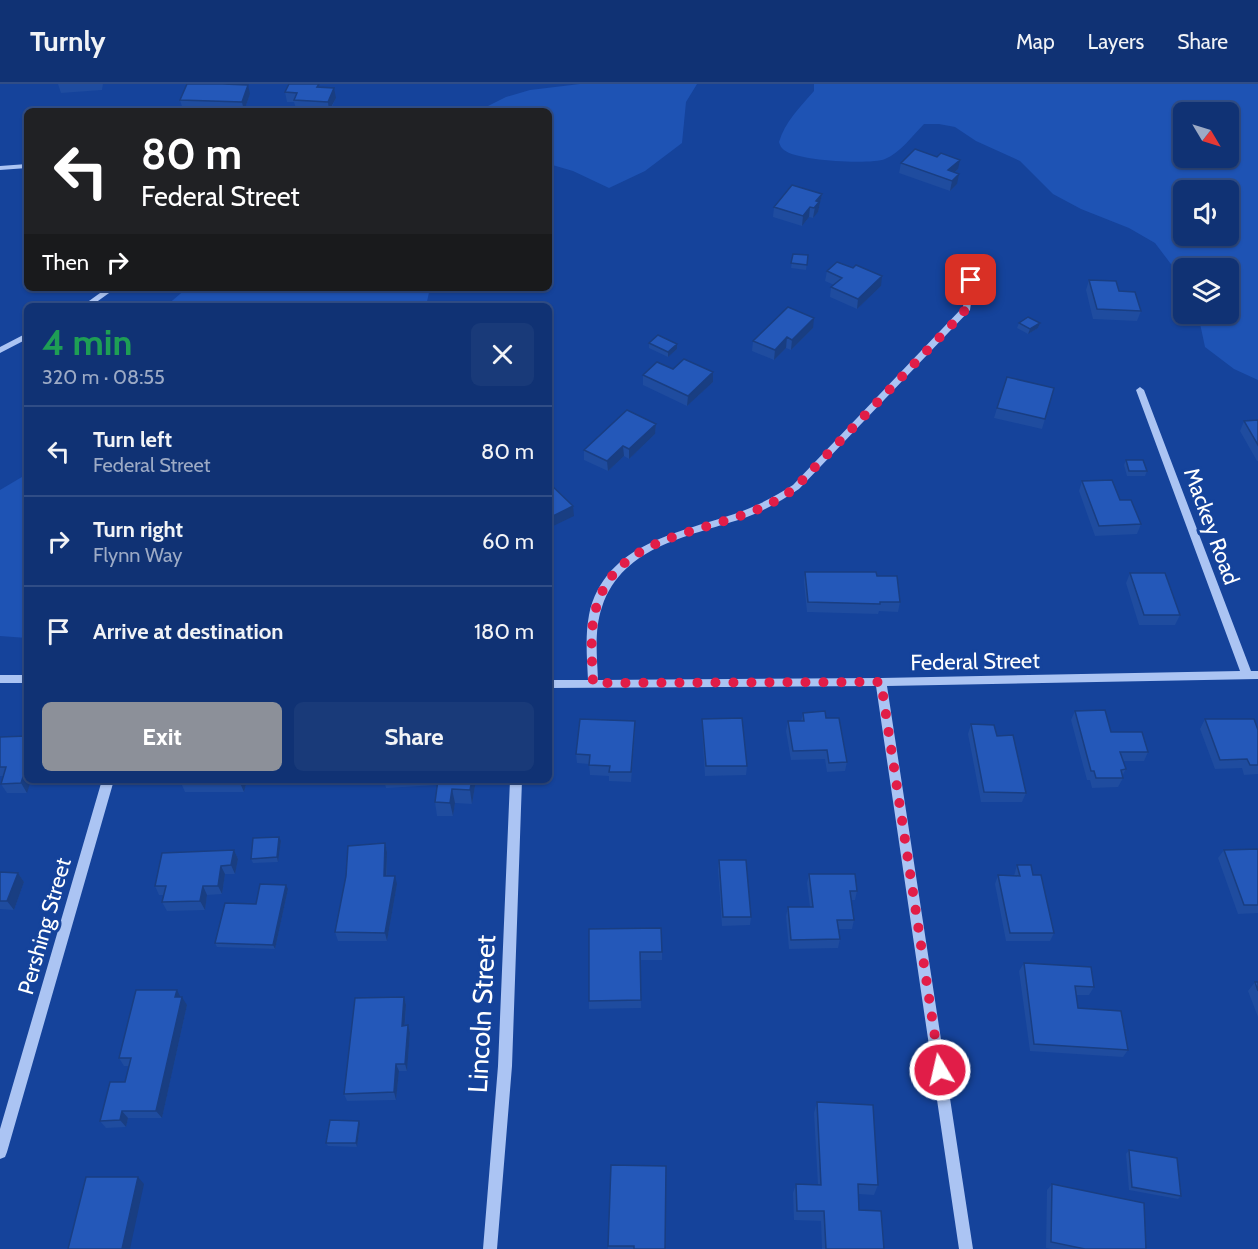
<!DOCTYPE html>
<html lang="en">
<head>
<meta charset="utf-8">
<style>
  body { margin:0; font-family:Cabin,sans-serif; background:#193a79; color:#f1f3f6; height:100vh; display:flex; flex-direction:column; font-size:22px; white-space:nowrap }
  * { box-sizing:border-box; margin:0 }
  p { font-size:20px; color:#9caac5 }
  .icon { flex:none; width:33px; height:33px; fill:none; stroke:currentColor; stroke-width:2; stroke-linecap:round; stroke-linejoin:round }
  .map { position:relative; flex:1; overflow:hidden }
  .panel { position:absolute; left:24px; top:219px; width:528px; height:480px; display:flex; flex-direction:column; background:#103274; border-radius:9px; box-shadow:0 2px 4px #0004,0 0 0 2px #304d86 }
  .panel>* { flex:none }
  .hud { position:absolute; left:24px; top:24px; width:528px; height:183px; border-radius:9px; box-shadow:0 2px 4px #0004,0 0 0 2px #304d86; background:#202124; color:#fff; overflow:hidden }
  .needle { width:39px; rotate:128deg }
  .tools { position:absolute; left:1173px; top:18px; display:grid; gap:12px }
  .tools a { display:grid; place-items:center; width:66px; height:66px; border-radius:9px; background:#103274; box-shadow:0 2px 4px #0004,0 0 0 2px #304d86; font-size:30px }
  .pin { position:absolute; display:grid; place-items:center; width:51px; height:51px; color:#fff; margin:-26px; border-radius:12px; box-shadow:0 3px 9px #0006 }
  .me { position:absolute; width:66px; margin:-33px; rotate:351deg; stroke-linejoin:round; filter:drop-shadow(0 0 4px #0008) }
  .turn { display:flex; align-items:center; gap:21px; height:126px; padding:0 18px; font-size:27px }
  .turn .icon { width:78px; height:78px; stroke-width:2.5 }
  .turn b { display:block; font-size:42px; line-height:51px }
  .then { display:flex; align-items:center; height:57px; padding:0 18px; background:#0003; gap:12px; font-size:22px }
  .round { display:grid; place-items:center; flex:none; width:63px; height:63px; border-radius:9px; background:#193a79 }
  .head { display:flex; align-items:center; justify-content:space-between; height:102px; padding:0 18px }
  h1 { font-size:36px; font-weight:700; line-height:45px; color:#1e9e55 }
  .action { display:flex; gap:12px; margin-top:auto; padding:12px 18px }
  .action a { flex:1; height:69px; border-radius:9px; background:#8c9099; color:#fff; font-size:24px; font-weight:700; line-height:69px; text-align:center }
  .action a+a { background:#193a79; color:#f1f3f6 }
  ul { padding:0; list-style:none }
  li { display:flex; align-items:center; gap:18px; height:90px; padding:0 18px; border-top:2px solid #304d86 }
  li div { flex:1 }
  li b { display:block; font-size:22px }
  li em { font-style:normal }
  header { display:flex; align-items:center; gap:36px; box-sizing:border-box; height:84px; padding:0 30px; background:#103274; border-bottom:2px solid #304d86 }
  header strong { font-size:28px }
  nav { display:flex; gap:33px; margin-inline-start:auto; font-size:21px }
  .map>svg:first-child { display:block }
  .green { fill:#1e53b4; fill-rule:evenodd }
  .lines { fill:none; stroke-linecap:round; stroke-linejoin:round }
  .minor { fill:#abc4f3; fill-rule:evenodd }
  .wall { fill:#1f4c9f }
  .shaded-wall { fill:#193e82 }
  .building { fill:#2458b9; stroke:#193e82; stroke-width:1.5 }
  .route { stroke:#e11d48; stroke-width:10; stroke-dasharray:0 18 }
  .labels { text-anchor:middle; stroke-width:6; stroke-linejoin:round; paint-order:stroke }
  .street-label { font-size:22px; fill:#fff; stroke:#15439b }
  .near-street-label { font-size:27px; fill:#fff; stroke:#15439b }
</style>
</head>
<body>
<header>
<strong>Turnly</strong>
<nav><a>Map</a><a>Layers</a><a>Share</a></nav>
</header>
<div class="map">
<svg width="1258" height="1165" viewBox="0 0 1258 1165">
  <rect width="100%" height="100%" fill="#15439b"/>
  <!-- green -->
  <path class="green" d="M580 0H697L686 18 682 59 645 87 609 104 573 87 549 80V27H478L506 13 530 6Z
    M814 0H1258V296L1234 285 1205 263 1198 230H1228V184H1184L1183 196 1155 159 1129 144 1081 125 1053 110 1020 77 976 57 955 43 939 40H924C913 51 900 69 885 75 870 81 797 77 784 66 781 64 780 61 779 58 785 38 800 23 814 7ZM1184 28H1228V74H1184ZM1228 106V152H1184V106Z
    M187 204H430L426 222H166Z
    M27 390V554L0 552V406Z"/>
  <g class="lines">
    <!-- minor -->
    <path class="minor" d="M27 80V84L0 86V82Z
      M970 173H973L977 175 970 226 799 405C782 416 766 426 747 433 693 452 623 460 602 523 594 546 597 572 598 596L881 594 1240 587 1136 306 1140 303 1144 306 1251 587H1258V595L887 602 973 1165H959L876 602 549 604V596H588C587 574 585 552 589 531 605 458 681 449 740 428 759 421 776 412 793 401L963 223Z
      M107 204H116L91 222H82Z
      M27 249V255L0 269V263Z
      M0 591H27V599H0Z
      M102 696H114L7 1068 5 1073 0 1075V1045Z
      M510 696H522L512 982 497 1165H483L498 982Z"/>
  </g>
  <!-- wall -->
  <path class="wall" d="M58 0H103L102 6 61 9Z
    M187 0H228L250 10 244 27 183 26 180 16Z
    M322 3 336 14 330 27 296 25 294 18H287L285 8Z
    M901 79 958 85 955 88 957 100 950 107 899 89Z
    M822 110 818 128 813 134 809 133 802 142 773 133 774 123Z
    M793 170 808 171 806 186 791 184Z
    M827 187 881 202 857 225 830 213 831 203 834 201 825 197Z
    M1089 196 1119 207 1141 227 1137 237 1093 235 1086 206Z
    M1019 239H1040L1038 244 1028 250 1017 244Z
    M813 244 791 266 786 264 774 276 752 267 753 257Z
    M649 259 677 265 668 273 649 264Z
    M673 285 713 288V298L687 322 643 301V291Z
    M1054 304 1042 345 994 334 997 324Z
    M1258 336V377H1257L1240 347 1244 337Z
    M656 340 655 350 629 375 624 372 608 387 584 376V366Z
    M1126 376 1147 387 1145 392H1127L1124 381Z
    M1082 397 1141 440 1137 450 1095 452 1079 407Z
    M805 488 877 492 900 518 898 528 879 527 878 530 807 528 804 498Z
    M1130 489 1180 531 1175 541H1139L1126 499Z
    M1075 627 1111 648 1148 668 1144 677H1123L1126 685 1122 692 1123 694 1118 703 1092 704 1090 696H1087L1071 636Z
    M803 629 826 634 847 678 845 687 827 688 825 675 791 676 786 647 788 637H801Z
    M702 635 747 682 746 691 705 692 702 644Z
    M1205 635 1258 646V690L1244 691 1242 684 1215 685 1200 645Z
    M971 640 997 652 1026 709 1022 718H981L968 650Z
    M635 647 631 698 609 697V692L590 691 589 680 577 679 576 670Z
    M0 653 27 709H7L1 700 3 692H0Z
    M247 696 244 708H185L181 699Z
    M384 696H476L472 720 455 719 453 732H437L435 718 437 701 386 704Z
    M281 757 278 778 253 779 251 775Z
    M385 759 387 768V792L397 800 387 857H338L335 848Z
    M1258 765V829L1238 830 1218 774 1224 766Z
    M234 766 238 775 235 790H225L222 810 207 811 205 826 167 827 162 818 164 811H159L155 802Z
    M719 776 751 833 750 841 722 842 718 785Z
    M1017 781 1033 791 1054 849 1050 857H1006L995 800 998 791 1014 792Z
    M0 788 18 789 24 798 14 826 0 825Z
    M809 790 857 807 855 816H851L854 836 852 845H838L840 855 838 864 789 865 786 832 788 823H810L807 799Z
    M288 805 275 865 217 863 215 859 256 820Z
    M589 845 662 868V876H640L641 924 589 925Z
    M1024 879 1094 903 1089 911H1076L1078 924 1128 966 1123 973 1030 967 1019 887Z
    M1255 898H1258V933L1248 907Z
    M181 913 187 921 162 1034H128L126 1043 106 1044 100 1037 125 998 129 982H124L119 974Z
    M404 913 406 921 405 941H408L410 949 407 987H399L396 1016 347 1017 344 1010Z
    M817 1018 878 1101 874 1111 858 1110 859 1126 884 1165H822L821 1137 794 1136 793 1109 796 1100 818 1101 814 1029Z
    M359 1037 360 1040 357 1063 328 1062 326 1059Z
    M1129 1066 1181 1112 1178 1115 1129 1106 1126 1070Z
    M611 1081 665 1165H608Z
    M1052 1100 1146 1165H1052L1046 1164 1047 1106Z"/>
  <!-- shaded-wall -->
  <path class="shaded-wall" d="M248 1 250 10 244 27 242 18Z
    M334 4 336 14 329 27 328 18Z
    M960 76 958 85 946 96 948 86Z
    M959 90 957 100 950 107 952 97Z
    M822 110 818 128 813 134 816 117Z
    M810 123 809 133 802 142 803 132Z
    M882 192 881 202 857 225 858 215Z
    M814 234 813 244 791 266 792 256Z
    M1040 239 1038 244 1028 250 1030 245Z
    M787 253 786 264 774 276 775 266Z
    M677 260V265L668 273V268Z
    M713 288V298L687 322 688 312Z
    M656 340 655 350 629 375V365Z
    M623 362 624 372 608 387 607 377Z
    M573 422 574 432 549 444V434Z
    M27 681V696H31L27 709 21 699Z
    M241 696H247L244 708 240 699Z
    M472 696H476L472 720 470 706Z
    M452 705 455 719 453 732 450 719Z
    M279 753 281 757 278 778 277 773Z
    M385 759 387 768 386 801 384 792Z
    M234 766 238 775 235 790 231 781Z
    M221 782 225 790 222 810 218 802Z
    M18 789 24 798 14 826 7 817Z
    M395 792 397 800 387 857 385 849Z
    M286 801 288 805 275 865 273 861Z
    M203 802 207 811 205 826 200 817Z
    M177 906 181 914 175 913Z
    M182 913 187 921 162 1034 156 1027Z
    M404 913 406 921 404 949 402 942Z
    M408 941 410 949 407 987 405 980Z
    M396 980 399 987 396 1016 394 1008Z
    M122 1027 128 1034 126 1043 120 1036Z
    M359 1037 360 1040 357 1063 356 1059Z
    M138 1093 144 1100 130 1165H122Z"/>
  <!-- building -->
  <path class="building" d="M187 0H223L248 1 242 18 180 16Z
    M289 0H319L317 3 334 4 328 18 294 16 297 9 285 8Z
    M915 65 937 73 941 69 960 76 948 86 959 90 952 97 901 79Z
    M792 101 822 110 816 117 819 118 814 124 810 123 803 132 774 123Z
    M793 170 808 171 807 181 791 179Z
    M837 178 853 184 856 181 882 192 858 215 831 203 842 194 827 187Z
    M1089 196 1116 197 1119 207 1135 208 1141 227 1097 225Z
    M788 223 814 234 792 256 787 253 775 266 753 257Z
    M1028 233 1040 239 1030 245 1019 239Z
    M658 251 677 260 668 268 649 259Z
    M684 275 713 288 688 312 643 291 657 278 673 285Z
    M1007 293 1054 304 1045 335 997 324Z
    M627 326 656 340 629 365 623 362 607 377 584 366Z
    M1258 336V361L1244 337Z
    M1126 376H1143L1147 387H1129Z
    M1112 396 1120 416H1131L1141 440 1099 442 1082 397Z
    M549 399 573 422 549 434Z
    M805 488H876L877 492H897L900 518H880V520L808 518Z
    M1130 489H1165L1180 531H1144Z
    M1105 626 1111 648H1142L1148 668H1120L1126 685 1121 686 1123 694H1096L1094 687H1091L1075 627Z
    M825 627 826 634H839L847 678 829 679 827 666 793 667 788 637H804L803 629Z
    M742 634 747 682H706L702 635Z
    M580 635 635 637 631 688H609L610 682 589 681 590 671 576 670Z
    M1205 635H1254L1258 646V681H1250L1247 675 1220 676Z
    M971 640 994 641 997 652 1013 651 1026 709 984 708Z
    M27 652V681L21 699 1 700 6 683H0V653Z
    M181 696H241L240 699H181Z
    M438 696H472L470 706 452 705 450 719 435 718Z
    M279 753 277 773 251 775 253 754Z
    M385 759 384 792H395L385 849 335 848 346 792 348 762Z
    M1258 765V821H1244L1224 766Z
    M234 766 231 781 221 782 218 802H203L200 817 162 818 166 802H155L162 769Z
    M719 776H746L751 833H723Z
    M1017 781H1031L1033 791H1041L1054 849H1010L998 791 1020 792Z
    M0 788 18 789 7 817H0Z
    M809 790H855L857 807H850L854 836H837L840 855 791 856 788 823H813Z
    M260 800 286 801 273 861 215 859 225 819 256 820Z
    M661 844 662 868H640L641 916 589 917V845Z
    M1024 879 1091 883 1094 903 1075 902 1078 924 1121 927 1128 966 1034 960Z
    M1255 898H1258V907Z
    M136 906H177L175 913H182L156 1027H122L120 1036 100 1037 110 998H125L131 974H119Z
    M404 913 402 942 408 941 405 980H396L394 1008 344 1010 355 914Z
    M817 1018 873 1021 878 1101 858 1100 859 1126 881 1127 884 1165H826L824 1127H797L796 1100 821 1101Z
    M330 1036 359 1037 356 1059H326Z
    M1129 1066 1177 1074 1181 1112 1132 1103Z
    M611 1081 666 1082 665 1165H634V1162H608Z
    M86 1093H138L122 1165H68Z
    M1052 1100 1144 1119 1146 1165H1085L1051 1158Z"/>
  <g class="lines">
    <!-- route -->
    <path class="route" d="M940 986 881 598 593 599C592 573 589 545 597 521 623 437 737 453 796 403L963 229 969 219 971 196"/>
  </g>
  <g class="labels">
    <!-- street labels -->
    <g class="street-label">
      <text transform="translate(1212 442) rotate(70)" y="8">Mackey Road</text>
      <text transform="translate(975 577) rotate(-1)" y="8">Federal Street</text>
      <text transform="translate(44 842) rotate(-74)" y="8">Pershing Street</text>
    </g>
    <!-- near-street labels -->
    <g class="near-street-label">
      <text transform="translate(482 930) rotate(-87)" y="9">Lincoln Street</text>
    </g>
  </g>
</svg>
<div class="tools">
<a><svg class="needle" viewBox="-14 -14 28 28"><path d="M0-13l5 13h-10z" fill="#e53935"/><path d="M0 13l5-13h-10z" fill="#9caac5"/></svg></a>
<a><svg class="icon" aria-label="sound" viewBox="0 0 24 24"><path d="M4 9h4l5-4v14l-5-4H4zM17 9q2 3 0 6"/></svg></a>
<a><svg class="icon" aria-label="layers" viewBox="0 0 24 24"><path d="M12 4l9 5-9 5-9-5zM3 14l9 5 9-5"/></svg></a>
</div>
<div class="pin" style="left:971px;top:196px;background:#d93025"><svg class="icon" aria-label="arrive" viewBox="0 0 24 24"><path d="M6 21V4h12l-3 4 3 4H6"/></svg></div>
<svg class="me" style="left:940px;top:986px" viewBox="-20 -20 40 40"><circle r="17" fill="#e11d48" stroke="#fff" stroke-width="3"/><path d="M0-11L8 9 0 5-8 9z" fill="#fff"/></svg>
<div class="hud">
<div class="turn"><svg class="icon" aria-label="left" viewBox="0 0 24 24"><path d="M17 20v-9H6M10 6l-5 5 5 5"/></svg><div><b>80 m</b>Federal Street</div></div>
<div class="then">Then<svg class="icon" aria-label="right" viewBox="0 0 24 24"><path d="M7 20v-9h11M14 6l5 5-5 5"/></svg></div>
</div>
<section class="panel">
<div class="head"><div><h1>4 min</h1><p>320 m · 08:55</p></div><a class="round"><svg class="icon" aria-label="close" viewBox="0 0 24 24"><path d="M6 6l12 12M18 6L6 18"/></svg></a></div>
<ul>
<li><svg class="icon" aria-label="left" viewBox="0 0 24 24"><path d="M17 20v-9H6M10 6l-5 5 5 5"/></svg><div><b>Turn left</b><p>Federal Street</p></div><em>80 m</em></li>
<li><svg class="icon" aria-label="right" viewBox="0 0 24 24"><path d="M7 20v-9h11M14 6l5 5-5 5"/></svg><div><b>Turn right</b><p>Flynn Way</p></div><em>60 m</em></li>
<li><svg class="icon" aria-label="arrive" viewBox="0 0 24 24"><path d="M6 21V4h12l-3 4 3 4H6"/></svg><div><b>Arrive at destination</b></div><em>180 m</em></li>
</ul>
<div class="action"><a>Exit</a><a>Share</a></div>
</section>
</div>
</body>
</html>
